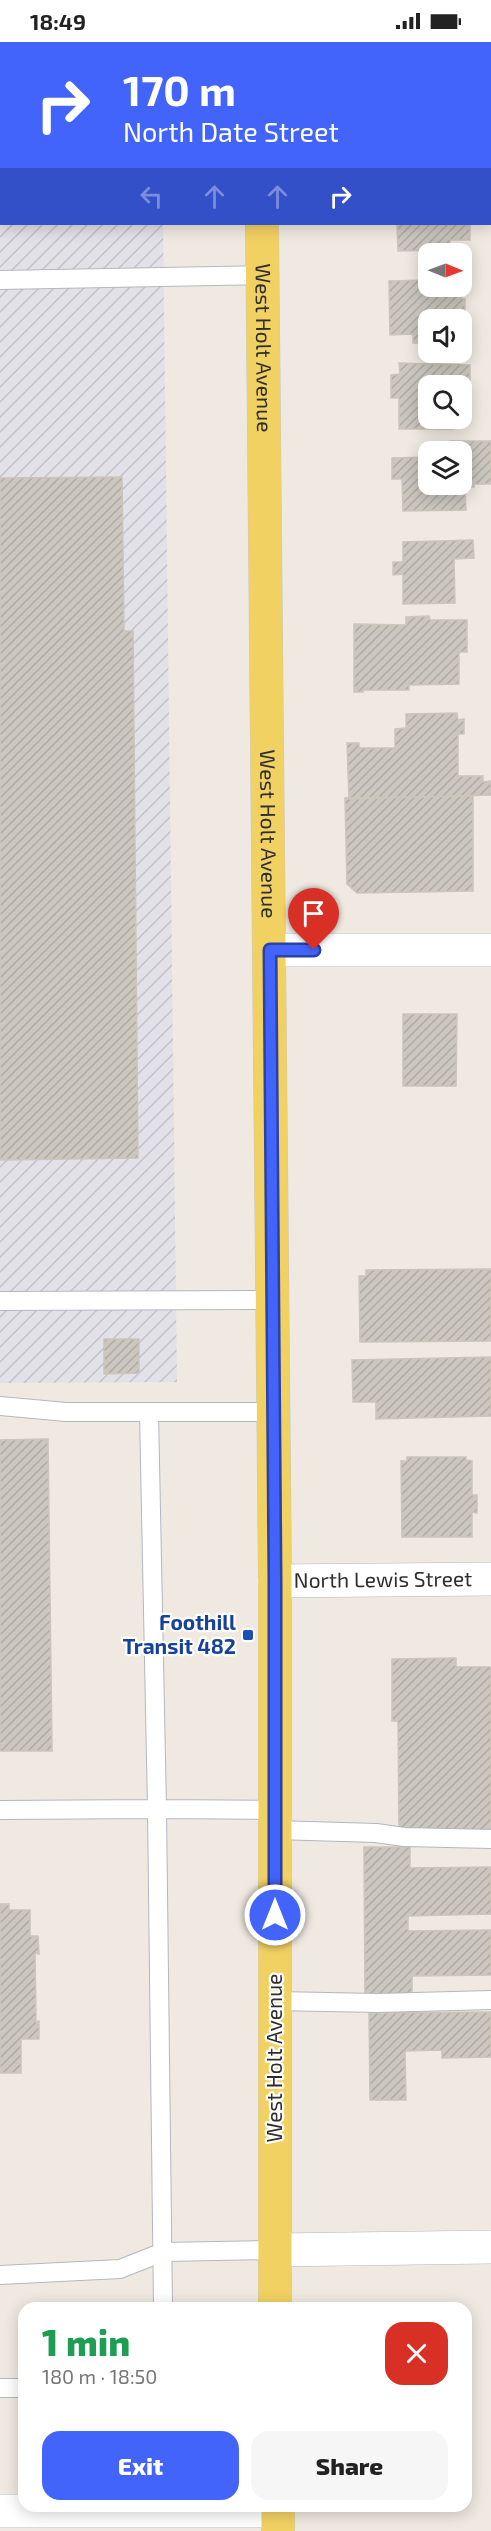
<!DOCTYPE html>
<html lang="en">
<head>
<meta charset="utf-8">
<style>
  body { margin:0; font-family:"Exo 2",sans-serif; background:#f6f6f6; color:#222; height:100vh; display:flex; flex-direction:column; font-size:22px; white-space:nowrap }
  * { box-sizing:border-box; margin:0 }
  p { font-size:20px; color:#767676 }
  .icon { flex:none; width:33px; height:33px; fill:none; stroke:currentColor; stroke-width:2; stroke-linecap:round; stroke-linejoin:round }
  .map { position:relative; flex:1; overflow:hidden }
  .panel { position:absolute; left:18px; top:2260px; width:454px; height:210px; display:flex; flex-direction:column; background:#fff; border-radius:18px; box-shadow:0 3px 15px #0003 }
  .panel>* { flex:none }
  .banner { position:absolute; left:0px; top:0px; width:492px; height:183px; box-shadow:0 3px 15px #0003; background:#4264fb; color:#fff; overflow:hidden }
  .needle { width:39px; rotate:91deg }
  .controls { position:absolute; left:418px; top:201px; display:grid; gap:12px }
  .controls a { display:grid; place-items:center; width:54px; height:54px; border-radius:12px; background:#fff; box-shadow:0 3px 15px #0003; font-size:30px }
  .pin { position:absolute; display:grid; place-items:center; width:51px; height:51px; color:#fff; margin:-62px -26px; border-radius:50% 50% 50% 0; rotate:-45deg; box-shadow:0 0 6px #0007 }
  .pin .icon { rotate:45deg }
  .me { position:absolute; width:66px; margin:-33px; rotate:0deg; stroke-linejoin:round; filter:drop-shadow(0 0 4px #0008) }
  .turn { display:flex; align-items:center; gap:21px; height:126px; padding:0 24px; font-size:27px }
  .turn .icon { width:78px; height:78px; stroke-width:2.5 }
  .turn b { display:block; font-size:42px; line-height:51px }
  .lanes { display:flex; align-items:center; height:57px; padding:0 24px; background:#0003; justify-content:center; gap:30px; direction:ltr }
  .lanes .off { opacity:.35 }
  .round { display:grid; place-items:center; flex:none; width:63px; height:63px; border-radius:18px; background:#f6f6f6 }
  .summary { display:flex; align-items:center; justify-content:space-between; height:102px; padding:0 24px }
  h1 { font-size:36px; font-weight:800; line-height:45px; color:#1e9e55 }
  .primary-button { display:flex; gap:12px; margin-top:auto; padding:12px 24px }
  .primary-button a { flex:1; height:69px; border-radius:18px; background:#4264fb; color:#fff; font-size:24px; font-weight:800; line-height:69px; text-align:center }
  .primary-button a+a { background:#f6f6f6; color:#222 }
  .status { display:flex; justify-content:space-between; align-items:center; height:42px; padding:0 30px; background:#fff; direction:ltr }
  .status svg { height:16px; fill:currentColor }
  .map>svg:first-child { display:block }
  .industrial { fill:url(#industrial-furrows) }
  .building { fill:url(#building-hatch); stroke:#cbc5ba; stroke-width:1.5 }
  .lines { fill:none; stroke-linecap:round; stroke-linejoin:round }
  .service-casing { stroke:#b4b7c1; stroke-width:20 }
  .minor-casing { stroke:#b4b7c1; stroke-width:34 }
  .primary-casing { stroke:#c9c9c9; stroke-width:34 }
  .service { stroke:#fff; stroke-width:18 }
  .minor { stroke:#fff; stroke-width:33 }
  .primary { stroke:#f2d163; stroke-width:33 }
  .route-casing { stroke:#2b41a3; stroke-width:15 }
  .route { stroke:#4264fb; stroke-width:10 }
  .transit-dot { fill:#1a4fb4; stroke:#fff; stroke-width:2 }
  .labels { text-anchor:middle; stroke-width:4.5; stroke-linejoin:round; paint-order:stroke }
  .street-label { font-size:21px; fill:#2e2e2e; stroke:#fff }
  .transit-label { font-size:21px; font-weight:bold; fill:#164399; stroke:#fff; text-anchor:end }
</style>
</head>
<body>
<div class="status"><b>18:49</b><svg viewBox="0 0 49 12"><path d="M0 12V9h3v3zM5 12V6h3v6zM10 12V3h3v9zM15 12V0h3v12zM26 1h20v11H26zM47 4h2v5h-2z"/></svg></div>
<div class="map">
<svg width="491" height="2489" viewBox="0 0 491 2489">
  <defs>
    <pattern id="industrial-furrows" width="10" height="10" patternUnits="userSpaceOnUse" patternTransform="scale(1.5)"><rect width="10" height="10" fill="#e3e1e8"/><path d="M-1 1l2-2M0 10L10 0M9 11l2-2" fill="none" stroke="#c3c1c7"/></pattern>
    <pattern id="building-hatch" width="6" height="6" patternUnits="userSpaceOnUse" patternTransform="scale(1.5)"><rect width="6" height="6" fill="#cbc7bf"/><path d="M-1 1l2-2M0 6l6-6M5 7l2-2" fill="none" stroke="#afaba4"/></pattern>
  </defs>
  <rect width="100%" height="100%" fill="#efe9e1"/>
  <!-- industrial -->
  <path class="industrial" d="M0 0H161L2 2V182H163L177 1340 0 1341Z"/>
  <!-- building -->
  <path class="building" d="M346 0H449V2H346Z
    M397 182H470V198H450L451 208 398 209Z
    M429 238V244H461L462 257H465V292H462V278H429V292L424 293V301H413V292L390 293 389 239Z
    M399 321 470 323V371H462V344H429V376H454L453 387H399V356H391V333L400 332Z
    M450 399H491V442H474V445H465L466 468 403 469 402 437H392V416L429 415V442H462V410H450Z
    M122 435 124 589H133L138 1116 0 1118V436Z
    M473 498 474 516 454 517 455 561 403 562V532L393 533V520H403V500Z
    M429 574 430 578H467V610H459V642L409 643V648H363V650H354V582L406 583V575Z
    M457 671 458 678 464 677V692H458V734H483V740L491 739V753L349 757 347 701H359V706H395V687L406 686V672Z
    M473 754V849L357 851 347 842 345 756Z
    M403 972H457L456 1044H403Z
    M491 1227V1299L360 1300 359 1234H366V1228Z
    M104 1297H139V1331L104 1332Z
    M491 1315V1374L376 1377V1360H353L352 1318Z
    M48 1397 52 1709H0V1398Z
    M407 1415H466V1418L472 1419V1453H477V1471L472 1470V1495H402L401 1419H407Z
    M456 1616V1625H491V1790L399 1792 398 1679H392V1617Z
    M364 1805H410V1826L491 1825V1872L408 1874V1889L491 1888V1933L412 1934V1957L365 1958Z
    M0 1862H9V1868H30V1894H38L39 1912 35 1911 36 1980 39 1979V1997H21V2031H0Z
    M491 1970V2015L442 2016V2008L405 2009 406 2058H370L369 1971Z"/>
  <g class="lines">
    <!-- service casing -->
    <g class="service-casing">
      <path id="service" d="M0 238 263 233
        M0 1259 272 1258
        M0 1364 66 1370H274
        M0 1768 157 1767 149 1370
        M275 1788 376 1791 404 1795 491 1797
        M275 1959 378 1961 491 1958
        M0 2233 120 2227 163 2210 275 2208
        M163 2266 157 1767 275 1768
        M0 2346H24"/>
    </g>
    <!-- minor casing -->
    <g class="minor-casing">
      <g id="minor">
        <path d="M270 908H491"/>
        <path id="s1" d="M275 1539 491 1537"/>
        <path d="M275 2208 491 2205"/>
        <path d="M0 2469H278"/>
      </g>
    </g>
    <!-- primary casing -->
    <g class="primary-casing">
      <g id="primary">
        <path d="M260 0V2"/>
        <path id="s2" d="M262 182 275 1539V2266"/>
        <path d="M278 2464V2489"/>
      </g>
    </g>
    <!-- service -->
    <use href="#service" class="service"/>
    <!-- minor -->
    <use href="#minor" class="minor"/>
    <!-- primary -->
    <use href="#primary" class="primary"/>
  </g>
  <g class="lines">
    <!-- route casing -->
    <g class="route-casing">
      <path id="route" d="M275 1873V1539L270 908H314"/>
    </g>
    <!-- route -->
    <use href="#route" class="route"/>
  </g>
  <!-- markers -->
  <rect class="transit-dot" x="242" y="1587" width="12" height="12" rx="3"/>
  <g class="labels">
    <!-- street labels -->
    <g class="street-label">
      <text dy="7" stroke="none"><textPath href="#s2" startOffset="124">West Holt Avenue</textPath></text>
      <text dy="7" stroke="none"><textPath href="#s2" startOffset="610">West Holt Avenue</textPath></text>
      <text dy="7" stroke="none"><textPath href="#s1" startOffset="108">North Lewis Street</textPath></text>
      <text transform="translate(275 2016) rotate(-90)" y="7">West Holt Avenue</text>
    </g>
    <!-- transit labels -->
    <g class="transit-label">
      <text x="236" y="1588">Foothill<tspan x="236" dy="24">Transit 482</tspan></text>
    </g>
  </g>
</svg>
<div class="controls">
<a><svg class="needle" viewBox="-14 -14 28 28"><path d="M0-13l5 13h-10z" fill="#e53935"/><path d="M0 13l5-13h-10z" fill="#767676"/></svg></a>
<a><svg class="icon" aria-label="sound" viewBox="0 0 24 24"><path d="M4 9h4l5-4v14l-5-4H4zM17 9q2 3 0 6"/></svg></a>
<a><svg class="icon" aria-label="search" viewBox="0 0 24 24"><circle cx="10" cy="10" r="6"/><path d="M15 15l6 6"/></svg></a>
<a><svg class="icon" aria-label="layers" viewBox="0 0 24 24"><path d="M12 4l9 5-9 5-9-5zM3 14l9 5 9-5"/></svg></a>
</div>
<div class="pin" style="left:314px;top:908px;background:#d93025"><svg class="icon" aria-label="arrive" viewBox="0 0 24 24"><path d="M6 21V4h12l-3 4 3 4H6"/></svg></div>
<svg class="me" style="left:275px;top:1873px" viewBox="-20 -20 40 40"><circle r="17" fill="#4264fb" stroke="#fff" stroke-width="3"/><path d="M0-11L8 9 0 5-8 9z" fill="#fff"/></svg>
<div class="banner">
<div class="turn"><svg class="icon" aria-label="right" viewBox="0 0 24 24"><path d="M7 20v-9h11M14 6l5 5-5 5"/></svg><div><b>170 m</b>North Date Street</div></div>
<div class="lanes"><svg class="icon off" aria-label="left" viewBox="0 0 24 24"><path d="M17 20v-9H6M10 6l-5 5 5 5"/></svg><svg class="icon off" aria-label="ahead" viewBox="0 0 24 24"><path d="M12 20V5M6 11l6-6 6 6"/></svg><svg class="icon off" aria-label="ahead" viewBox="0 0 24 24"><path d="M12 20V5M6 11l6-6 6 6"/></svg><svg class="icon" aria-label="right" viewBox="0 0 24 24"><path d="M7 20v-9h11M14 6l5 5-5 5"/></svg></div>
</div>
<section class="panel">
<div class="summary"><div><h1>1 min</h1><p>180 m · 18:50</p></div><a class="round" style="background:#d93025;color:#fff"><svg class="icon" aria-label="close" viewBox="0 0 24 24"><path d="M6 6l12 12M18 6L6 18"/></svg></a></div>
<div class="primary-button"><a>Exit</a><a>Share</a></div>
</section>
</div>
</body>
</html>
